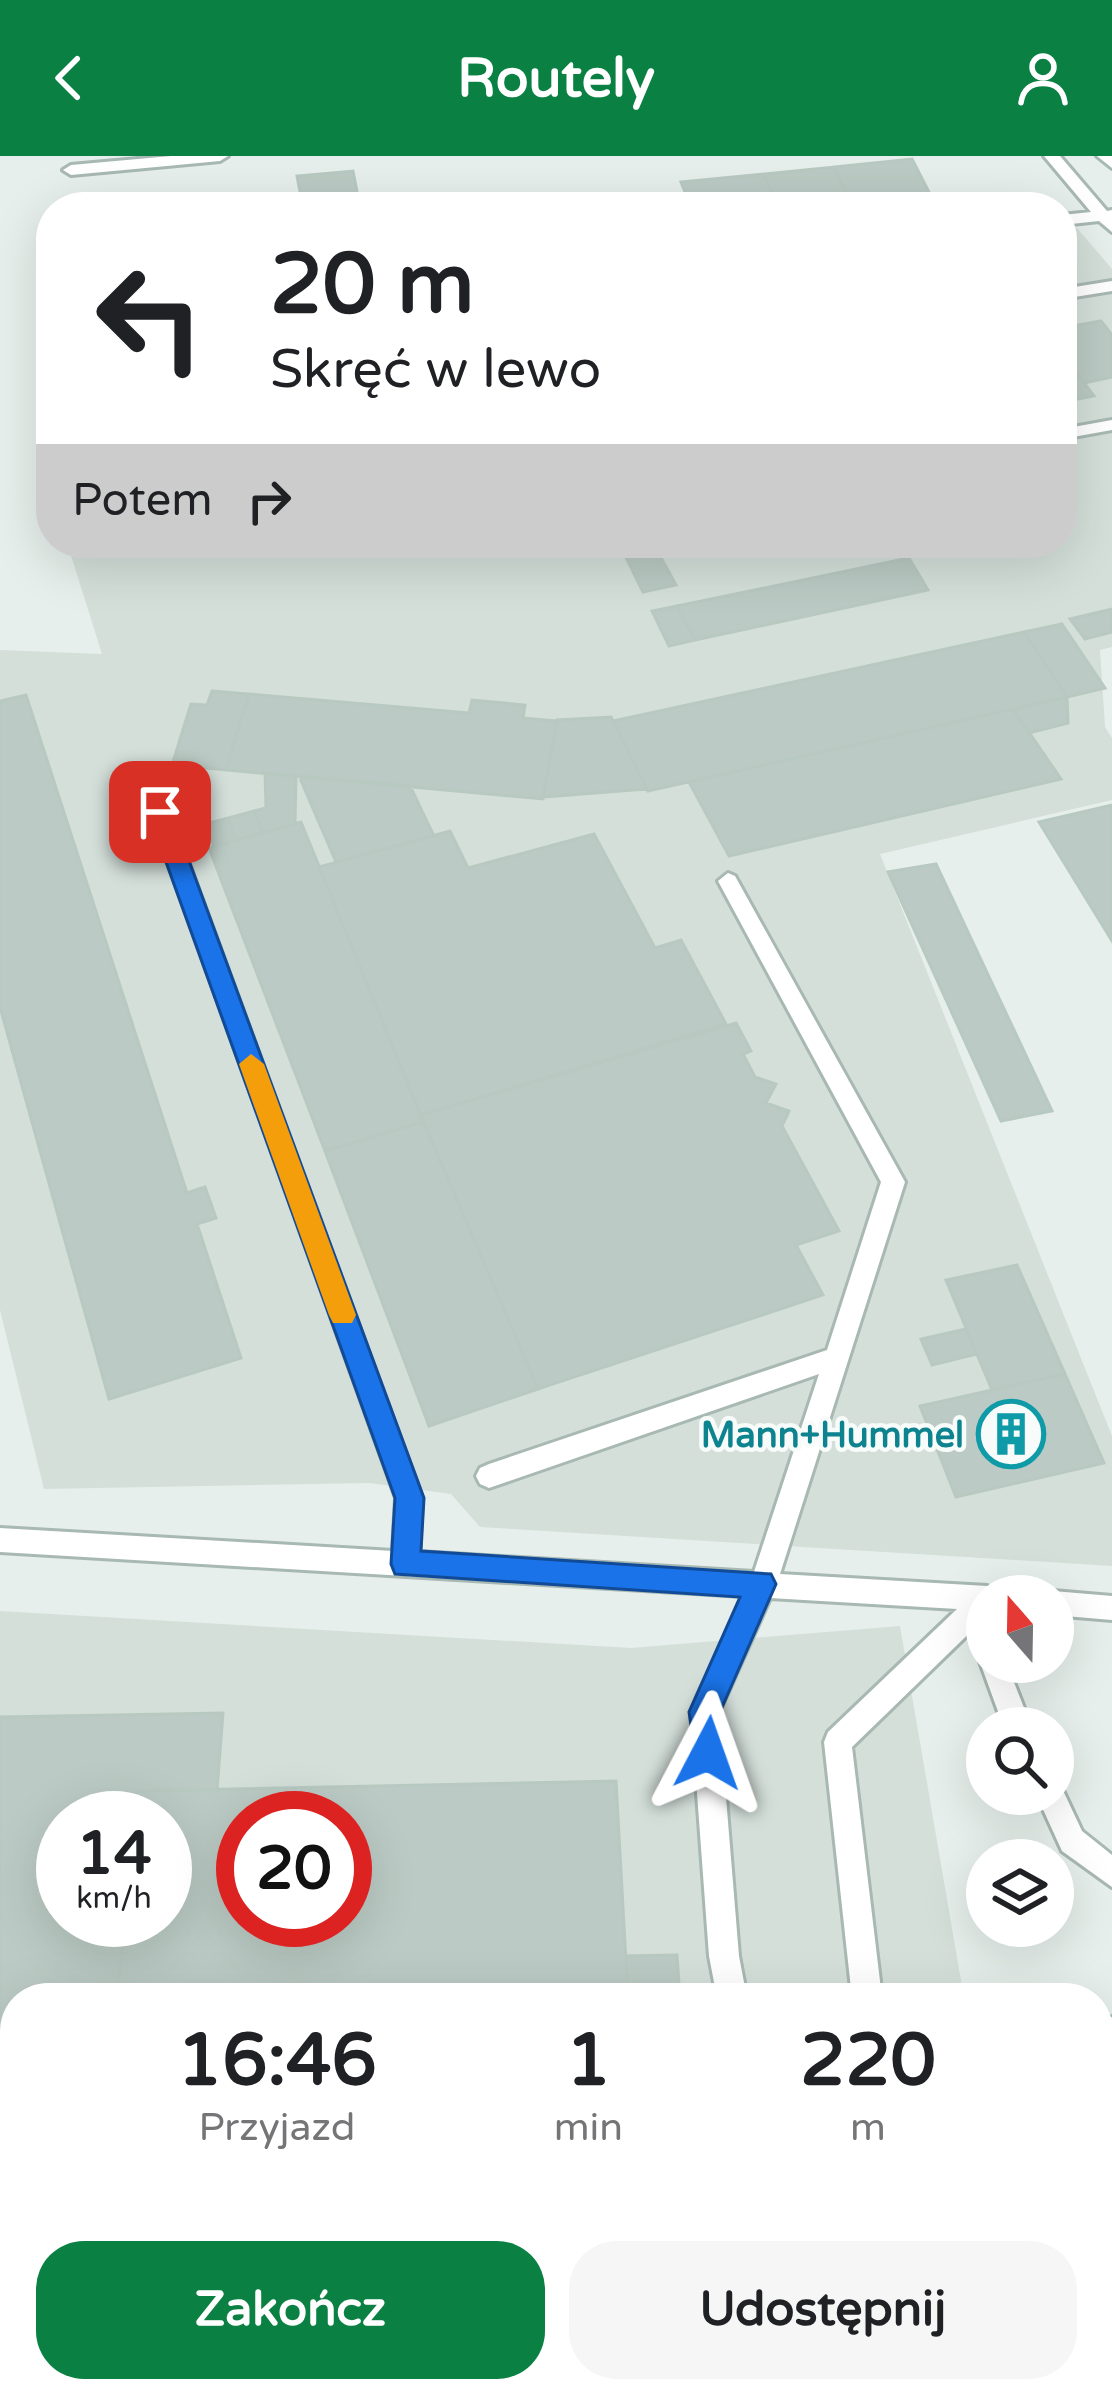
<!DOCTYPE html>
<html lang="pl">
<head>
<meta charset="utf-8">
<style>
  body { margin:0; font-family:"Varela Round",sans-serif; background:#f6f6f6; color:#202124; height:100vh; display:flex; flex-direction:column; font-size:45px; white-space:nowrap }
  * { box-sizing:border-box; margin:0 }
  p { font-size:39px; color:#757577 }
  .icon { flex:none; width:66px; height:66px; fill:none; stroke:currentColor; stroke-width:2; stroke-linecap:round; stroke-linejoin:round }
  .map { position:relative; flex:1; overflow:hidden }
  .panel { position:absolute; left:0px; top:1827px; width:1113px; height:420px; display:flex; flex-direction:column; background:#fff; border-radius:48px 48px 0 0; box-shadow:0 12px 48px #0002 }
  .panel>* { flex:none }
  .top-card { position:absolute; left:36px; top:36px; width:1041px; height:366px; border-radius:48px; box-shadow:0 12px 48px #0002; background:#fff; color:#202124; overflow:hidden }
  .needle { width:78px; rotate:340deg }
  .controls { position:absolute; left:966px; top:1419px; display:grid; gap:24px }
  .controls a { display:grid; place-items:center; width:108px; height:108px; border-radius:50%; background:#fff; box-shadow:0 12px 48px #0002; font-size:60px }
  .speed { position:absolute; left:36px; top:1635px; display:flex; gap:24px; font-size:60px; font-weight:700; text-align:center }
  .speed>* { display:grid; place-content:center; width:156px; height:156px; border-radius:50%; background:#fff; box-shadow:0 12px 48px #0002; line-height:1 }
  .speed small { font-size:30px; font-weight:400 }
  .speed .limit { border:18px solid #d22; background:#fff; color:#111 }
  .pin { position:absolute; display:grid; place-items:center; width:102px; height:102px; color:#fff; margin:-51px; border-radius:24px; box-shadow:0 6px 18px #0006 }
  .me { position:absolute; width:132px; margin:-66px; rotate:4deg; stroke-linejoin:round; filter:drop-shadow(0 0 9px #0008) }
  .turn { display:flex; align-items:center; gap:42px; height:252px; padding:0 36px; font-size:54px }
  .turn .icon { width:156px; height:156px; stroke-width:2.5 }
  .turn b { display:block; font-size:84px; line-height:102px }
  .then { display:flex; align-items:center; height:114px; padding:0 36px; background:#0003; gap:24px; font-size:45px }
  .eta { display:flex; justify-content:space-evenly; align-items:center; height:204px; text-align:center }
  .eta b { font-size:72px; font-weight:700; line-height:84px }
  .cta { display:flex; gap:24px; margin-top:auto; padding:24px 36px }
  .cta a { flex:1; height:138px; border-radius:48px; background:#0b8043; color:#fff; font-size:48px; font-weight:700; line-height:138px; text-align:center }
  .cta a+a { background:#f6f6f6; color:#202124 }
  header { display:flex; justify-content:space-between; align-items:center; height:156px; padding:0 36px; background:#0b8043; color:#fff; font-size:54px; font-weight:700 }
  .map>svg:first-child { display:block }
  .built { fill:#d4dfda; fill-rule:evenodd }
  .building { fill:#bbcac4; stroke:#b8c9c2; stroke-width:3; fill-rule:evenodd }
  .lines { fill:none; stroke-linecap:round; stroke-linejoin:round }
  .lane-casing { stroke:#a8b8b2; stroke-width:6 }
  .secondary-casing { stroke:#a4bbb3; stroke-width:6 }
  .lane { fill:#fff; fill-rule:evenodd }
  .secondary { fill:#fff; fill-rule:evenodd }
  .route { fill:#1a73e8; stroke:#114b97; stroke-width:3 }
  .slow { fill:#f59e0b }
  .labels { text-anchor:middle; stroke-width:9; stroke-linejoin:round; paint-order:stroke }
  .culture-label { font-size:36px; font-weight:bold; fill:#0d838f; stroke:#f7fbf9; text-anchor:end }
</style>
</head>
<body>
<header><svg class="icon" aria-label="back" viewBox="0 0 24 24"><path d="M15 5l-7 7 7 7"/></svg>Routely<svg class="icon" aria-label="person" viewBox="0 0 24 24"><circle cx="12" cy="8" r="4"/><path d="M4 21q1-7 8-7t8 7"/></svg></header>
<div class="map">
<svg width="1112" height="2247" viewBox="0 0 1112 2247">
  <rect width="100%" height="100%" fill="#e6efeb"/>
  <!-- built -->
  <path class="built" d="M1077 72 1112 113V491L1100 494 1105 571 1112 582V644L880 698 1112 1280V1410L480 1371 451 1338 369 1327 44 1333 0 1154V494L102 498 67 387H1062V73Z
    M0 1455 631 1492 900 1470 964 1842H15V2232H1031L1033 2247H0ZM63 1662H165V1764H63ZM243 1662H345V1764H243Z"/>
  <!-- building -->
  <path class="building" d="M912 3 934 46 880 51 874 37 847 40 834 11Z
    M834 11 847 40 776 47 764 18Z
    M353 15 360 51H303L297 20Z
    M764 18 778 51H691L681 26Z
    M1101 165 1112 179V221L1084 227 1062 197V172Z
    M1062 200H1064L1094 240 1062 246Z
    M619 387H674L677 393 658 396 676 429 643 436Z
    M909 402 928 434 695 484 677 450Z
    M677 450 695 484 669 490 652 455Z
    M1112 453V476L1085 483 1070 463Z
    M1062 468 1105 532 1067 541 1024 476Z
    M1024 476 1067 541 648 635 613 565Z
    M212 535 249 538 226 614 172 609 191 548 207 549Z
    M249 538 469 557 472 544 525 549 523 562 557 565 543 643 226 614Z
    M26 539 187 1037 205 1031 216 1062 197 1068 241 1202 109 1243 0 851V545Z
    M1067 541 1068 567 1029 577 1013 553Z
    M1013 553 1061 623 729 700 689 626Z
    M611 561 647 633 543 641 557 564Z
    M265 617 296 620 295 668 263 677 254 655 266 652Z
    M299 620 410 630 434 680 336 706Z
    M1112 649V785L1039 666Z
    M254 655 263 677 236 684 228 662Z
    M228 662 236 684 214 690 205 668Z
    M301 666 423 966 325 995 209 692Z
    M450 675 468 712 594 678 655 792 681 784 726 868 421 959 319 711Z
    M936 708 1052 955 1001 965 888 716Z
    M736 867 751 895 743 898 755 921 776 928 766 947 789 955 782 970 839 1075 796 1089 823 1139 538 1233 421 959Z
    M423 966 538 1233 429 1270 325 995Z
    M1017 1109 1065 1218 992 1234 946 1124Z
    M966 1173 977 1198 932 1209 921 1183Z
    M1065 1218 1104 1307 956 1341 920 1250Z
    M223 1557 217 1634 137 1635 134 1662H63V1764H125L117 1842H15V2232H80L79 2247H0V1561Z
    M616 1625 628 1842H117L125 1764H165V1662H134L137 1635ZM243 1662H345V1764H243Z
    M677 1799 680 1842H628L626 1800Z
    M80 2232H651L652 2247H79Z
    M651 2232H765L766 2247H652Z"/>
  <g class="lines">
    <!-- lane casing -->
    <g class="lane-casing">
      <path id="lane" d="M171 0H228L220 5 71 19 63 14 71 9Z
        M1044 0H1060L1107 55 1112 54V76L1099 65 1062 69V59L1091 56Z
        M1112 125V135L1062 143V133Z
        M1112 264V274L1062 283V273Z
        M160 649 170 656 422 1342 419 1396 754 1416 819 1218 489 1332 480 1328 476 1320 480 1312 489 1308 827 1194 881 1026 718 725 728 717 735 720 905 1026 780 1418 987 1430 996 1433 999 1440H987V1460L852 1591 882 1842H852L824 1586 828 1576 957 1453 770 1442 719 1556 739 1800 747 1842H717L709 1800 691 1556 744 1440 0 1396V1372L393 1395 396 1342 150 656Z
        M1053 1435 1112 1440V1464L1053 1459V1440H1043Z
        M987 1495V1506H1006L1032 1572H1004L980 1506Z
        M1053 1625 1060 1628 1082 1675 1112 1699V1731L1062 1695 1036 1638H1053Z
        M785 2232H817L818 2247H786Z
        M895 2232H927L929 2247H897Z"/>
    </g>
    <!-- secondary casing -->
    <g class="secondary-casing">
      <path id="secondary" d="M1097 0H1112V12Z
        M1112 1861V1935L1098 1941V1866Z
        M1042 2232H1092L1094 2247H1044Z"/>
    </g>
    <!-- lane -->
    <use href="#lane" class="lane"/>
    <!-- secondary -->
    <use href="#secondary" class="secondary"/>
  </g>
  <!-- route -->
  <path class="route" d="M160 648 171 656 424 1342 421 1395 771 1418 776 1428 720 1556 724 1597 719 1608 708 1612 697 1608 689 1556 740 1441 395 1418 391 1408 395 1342 148 656Z"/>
  <!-- slow -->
  <path class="slow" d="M251 898 264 908 356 1159 352 1167H333L329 1159 239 908Z"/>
  <!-- icons -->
  <defs>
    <g id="building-ring" transform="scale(3.45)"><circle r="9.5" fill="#f7fbf9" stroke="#0f9aa8" stroke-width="1.5"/><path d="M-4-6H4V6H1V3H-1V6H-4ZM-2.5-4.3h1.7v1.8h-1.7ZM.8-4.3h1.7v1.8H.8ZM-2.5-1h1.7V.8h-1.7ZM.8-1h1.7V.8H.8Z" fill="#0f9aa8"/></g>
  </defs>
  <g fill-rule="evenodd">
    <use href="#building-ring" x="1011" y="1278"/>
  </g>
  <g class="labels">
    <!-- culture labels -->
    <g class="culture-label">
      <text x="964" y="1291">Mann+Hummel</text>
    </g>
  </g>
</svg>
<div class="controls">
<a><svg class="needle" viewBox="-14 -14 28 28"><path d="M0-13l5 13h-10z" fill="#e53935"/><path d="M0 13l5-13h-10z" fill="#757577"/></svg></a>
<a><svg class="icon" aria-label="search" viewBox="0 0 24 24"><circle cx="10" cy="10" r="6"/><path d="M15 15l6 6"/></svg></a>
<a><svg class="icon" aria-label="layers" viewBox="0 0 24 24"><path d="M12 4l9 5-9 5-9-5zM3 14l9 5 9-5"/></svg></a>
</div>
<div class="speed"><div>14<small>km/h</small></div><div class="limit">20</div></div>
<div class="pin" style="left:160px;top:656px;background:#d93025"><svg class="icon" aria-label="arrive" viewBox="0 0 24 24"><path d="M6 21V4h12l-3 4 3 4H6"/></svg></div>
<svg class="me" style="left:708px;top:1597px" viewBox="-20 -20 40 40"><path d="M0-17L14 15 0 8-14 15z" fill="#1a73e8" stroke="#fff" stroke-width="4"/></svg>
<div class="top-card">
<div class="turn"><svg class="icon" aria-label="left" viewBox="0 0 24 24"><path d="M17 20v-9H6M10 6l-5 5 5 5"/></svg><div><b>20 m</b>Skręć w lewo</div></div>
<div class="then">Potem<svg class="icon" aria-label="right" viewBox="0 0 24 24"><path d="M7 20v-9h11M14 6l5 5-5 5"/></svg></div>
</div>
<section class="panel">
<div class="eta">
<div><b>16:46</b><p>Przyjazd</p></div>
<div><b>1</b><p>min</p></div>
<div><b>220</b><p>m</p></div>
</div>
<div class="cta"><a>Zakończ</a><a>Udostępnij</a></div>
</section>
</div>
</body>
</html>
